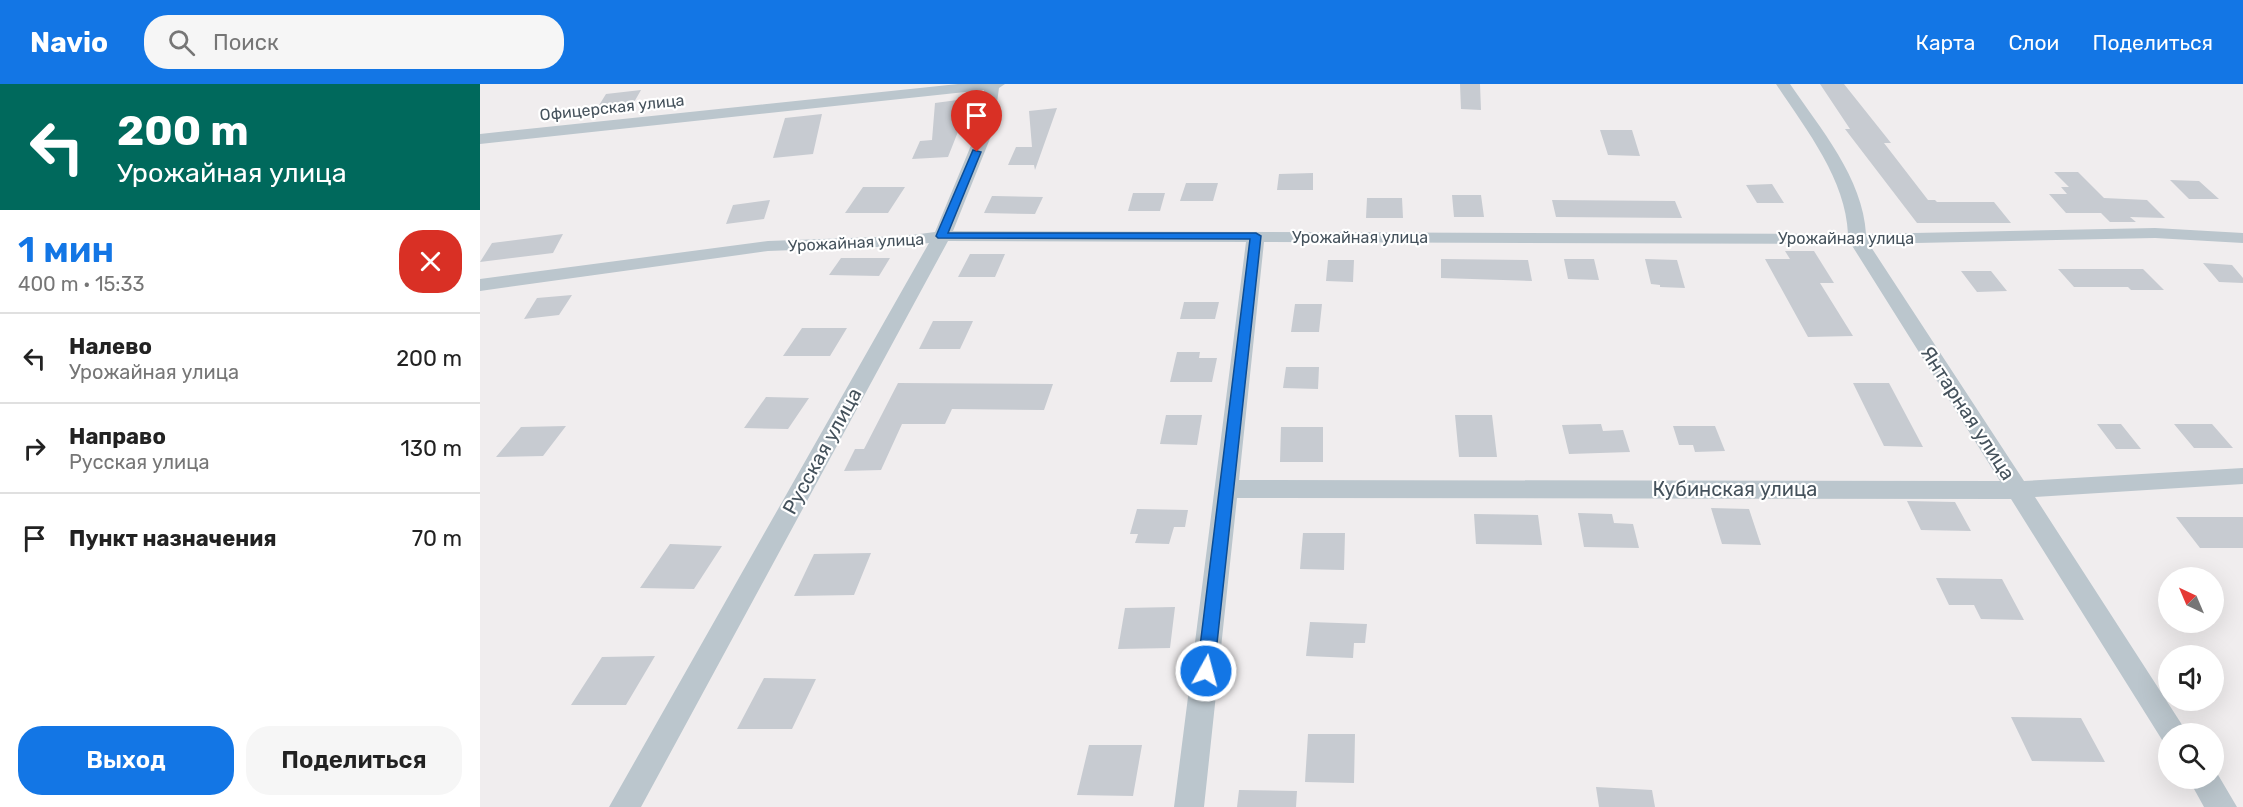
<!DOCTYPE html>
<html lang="ru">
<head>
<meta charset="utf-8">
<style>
  body { margin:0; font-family:Rubik,sans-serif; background:#f6f6f6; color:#222; height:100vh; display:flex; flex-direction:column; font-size:22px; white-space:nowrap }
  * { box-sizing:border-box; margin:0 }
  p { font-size:20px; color:#767676 }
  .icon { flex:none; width:33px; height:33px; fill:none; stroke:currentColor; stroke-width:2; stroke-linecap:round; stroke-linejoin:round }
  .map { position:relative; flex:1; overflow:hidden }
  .panel { display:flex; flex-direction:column; background:#fff; width:480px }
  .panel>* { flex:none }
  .hud { background:#00695c; color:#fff; overflow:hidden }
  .needle { width:39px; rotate:316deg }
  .fabs { position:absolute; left:1678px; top:483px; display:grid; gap:12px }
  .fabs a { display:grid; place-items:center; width:66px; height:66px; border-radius:50%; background:#fff; box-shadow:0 6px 24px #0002; font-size:30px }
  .pin { position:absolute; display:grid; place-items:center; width:51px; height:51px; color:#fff; margin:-62px -26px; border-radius:50% 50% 50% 0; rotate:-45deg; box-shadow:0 0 6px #0007 }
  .pin .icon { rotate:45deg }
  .me { position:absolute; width:66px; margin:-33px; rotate:7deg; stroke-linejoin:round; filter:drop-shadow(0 0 4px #0008) }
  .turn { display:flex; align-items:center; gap:21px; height:126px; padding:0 18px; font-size:27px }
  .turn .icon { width:78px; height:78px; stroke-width:2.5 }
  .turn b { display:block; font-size:42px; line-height:51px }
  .round { display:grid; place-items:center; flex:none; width:63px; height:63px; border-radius:24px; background:#f6f6f6 }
  .summary { display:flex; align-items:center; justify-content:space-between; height:102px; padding:0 18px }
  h1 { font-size:36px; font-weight:600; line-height:45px; color:#1376e5 }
  .cta { display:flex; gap:12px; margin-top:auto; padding:12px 18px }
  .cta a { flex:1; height:69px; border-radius:24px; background:#1376e5; color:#fff; font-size:24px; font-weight:600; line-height:69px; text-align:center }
  .cta a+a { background:#f6f6f6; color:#222 }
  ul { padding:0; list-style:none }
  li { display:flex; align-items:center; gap:18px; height:90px; padding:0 18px; border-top:2px solid #e0e0e0 }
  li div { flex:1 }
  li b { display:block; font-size:22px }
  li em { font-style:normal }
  header { display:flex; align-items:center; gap:36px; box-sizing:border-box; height:84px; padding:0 30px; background:#1376e5; color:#fff }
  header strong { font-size:28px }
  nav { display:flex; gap:33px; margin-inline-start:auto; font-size:21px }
  .search { width:420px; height:54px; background:#f6f6f6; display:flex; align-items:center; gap:15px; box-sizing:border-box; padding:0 21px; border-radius:24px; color:#767676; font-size:22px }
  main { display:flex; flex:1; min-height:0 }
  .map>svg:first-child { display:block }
  .building { fill:#c7cbd1 }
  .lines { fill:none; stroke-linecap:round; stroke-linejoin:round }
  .street { fill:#bbc6cd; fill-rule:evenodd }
  .route { fill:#1376e5; stroke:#0c4d95; stroke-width:1.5 }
  .labels { text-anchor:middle; stroke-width:4.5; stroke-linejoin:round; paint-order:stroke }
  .far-street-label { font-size:16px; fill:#45525c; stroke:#fff }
  .street-label { font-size:20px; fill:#45525c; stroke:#fff }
</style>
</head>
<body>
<header>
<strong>Navio</strong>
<div class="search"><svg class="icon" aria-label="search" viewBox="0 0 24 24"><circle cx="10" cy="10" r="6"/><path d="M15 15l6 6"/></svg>Поиск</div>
<nav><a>Карта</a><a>Слои</a><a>Поделиться</a></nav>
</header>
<main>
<section class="panel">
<div class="hud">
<div class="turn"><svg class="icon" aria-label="left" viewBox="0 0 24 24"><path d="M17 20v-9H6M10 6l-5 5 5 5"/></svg><div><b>200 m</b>Урожайная улица</div></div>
</div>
<div class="summary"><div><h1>1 мин</h1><p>400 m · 15:33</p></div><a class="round" style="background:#d93025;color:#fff"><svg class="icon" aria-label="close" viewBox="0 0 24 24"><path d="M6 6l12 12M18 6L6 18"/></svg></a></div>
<ul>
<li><svg class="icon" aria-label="left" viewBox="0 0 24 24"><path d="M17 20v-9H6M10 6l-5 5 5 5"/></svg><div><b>Налево</b><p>Урожайная улица</p></div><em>200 m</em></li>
<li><svg class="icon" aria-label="right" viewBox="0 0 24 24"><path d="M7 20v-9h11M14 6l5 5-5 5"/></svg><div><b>Направо</b><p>Русская улица</p></div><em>130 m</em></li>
<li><svg class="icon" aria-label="arrive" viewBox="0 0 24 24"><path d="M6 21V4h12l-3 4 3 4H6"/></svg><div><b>Пункт назначения</b></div><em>70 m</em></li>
</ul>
<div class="cta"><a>Выход</a><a>Поделиться</a></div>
</section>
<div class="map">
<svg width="1763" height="723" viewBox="0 0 1763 723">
  <rect width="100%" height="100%" fill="#f0edee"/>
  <!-- building -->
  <path class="building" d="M980 0H1000L1001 26 981 25Z
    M1340 0H1364L1411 59H1404L1448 116H1455L1457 118H1514L1531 139H1437L1365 45H1370Z
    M161 6 149 27 113 31 126 10Z
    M485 15V30L468 73 432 75 440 57 452 56 455 19Z
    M577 24 555 86 554 81H528L536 63H552L549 27Z
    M342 30 333 70 293 74 305 34Z
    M1120 46H1152L1160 72 1128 71Z
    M1574 88H1598L1624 114 1667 116 1685 134 1650 133 1656 138H1630L1621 129H1586L1569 110H1587L1581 103H1589Z
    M833 89V106H797L799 90Z
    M1690 96 1719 97 1739 115H1709Z
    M706 99H738L733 117H700Z
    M1292 100 1304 119H1277L1266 101Z
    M383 103H425L408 129H365Z
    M653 109H685L680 127H648Z
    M972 111H1001L1004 133H974Z
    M512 112H514L563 113 555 130 504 129Z
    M887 114H922L923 134H886Z
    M290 116 284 135 246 140 253 121Z
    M1072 116 1195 117 1202 134 1076 133Z
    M83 150 73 169 0 178 12 159Z
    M1305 167H1334L1354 199H1340L1373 252 1328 253 1285 175H1310Z
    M490 170H525L515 193H478Z
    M361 174H410L399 192 349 191Z
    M961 175 1048 176 1052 197 961 194Z
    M1084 175H1114L1119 196 1088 195Z
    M1165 175 1197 176 1205 204 1180 203V201L1171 200Z
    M848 176H874L873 198 846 197Z
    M1723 179 1752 181 1763 194V199L1739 198Z
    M1578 185H1663L1684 206H1651L1648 203H1594Z
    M1481 187H1511L1527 207 1497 208Z
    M92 211 79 231 44 235 57 214Z
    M704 218H739L735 235H700Z
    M815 220H842L839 248H811Z
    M453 237H493L480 265H439Z
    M322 244H367L350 272H303Z
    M697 268H720L719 274H737L732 298H690Z
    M806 283H839L838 305 803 304Z
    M418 299 573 300 564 326 472 325 465 340H422L401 386 364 387 375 365H384Z
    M1373 299H1409L1443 363 1404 362Z
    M286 313 329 314 308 345 264 344Z
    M686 331H722L717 361 680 360Z
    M975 331H1012L1017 373H979Z
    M1121 340 1123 347 1143 346 1150 368 1089 370 1082 341Z
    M1617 340H1641L1661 365H1636Z
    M1694 340H1732L1753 364H1714Z
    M86 342 63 372 16 373 41 343Z
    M1193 342H1235L1245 367 1215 368 1213 361H1199Z
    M801 343H843V378H800Z
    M1427 417 1475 418 1491 447 1441 446Z
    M1231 424 1269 425 1281 461 1242 460Z
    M657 425 708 426 705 443H694L689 460 655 459 658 450H650Z
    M1098 429 1132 430 1134 439 1153 440 1159 464 1104 463Z
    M994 430 1058 431 1062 461 996 460Z
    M1696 433H1763V464H1720Z
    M823 449H865L864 486 820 485Z
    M190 460 242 462 214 505 160 504Z
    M391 469 374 511 314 512 334 470Z
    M1456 494 1522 495 1544 536 1501 535 1494 521H1469Z
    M695 523 690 564 638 565 645 524Z
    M830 538 887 540 885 559H874L873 574 826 572Z
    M175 572 146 621H91L122 573Z
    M284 594 336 595 312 645H257Z
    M1531 633 1601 634 1625 678 1552 677Z
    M828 650H875L874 699 825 698Z
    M609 661H662L653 712 597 711Z
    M1116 703 1172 706 1175 723H1119Z
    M759 706 817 707 816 723H757Z"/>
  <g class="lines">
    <!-- street -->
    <path class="street" d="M478 0H525L519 4 513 47 473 147 1368 150C1366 95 1325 44 1296 0H1310C1340 44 1383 94 1386 150L1675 144 1763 149V159L1675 154 1389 160 1544 397 1763 384V400L1555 413 1708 650H1689V661L1684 659 1531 415 757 414 724 723H694L766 158 468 157 161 723H129L449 159 424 162 288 167 0 207V195L288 157 424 152 455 148 497 47 504 6 0 60V50ZM784 158 1371 160 1520 397 759 396Z
      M1734 684 1757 723H1724L1708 694H1734Z"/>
  </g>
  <!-- route -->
  <path class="route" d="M493 66 501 68 468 149H776L781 152 734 587 731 592 726 594 720 592 717 587 770 155 458 154 456 152Z"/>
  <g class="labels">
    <!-- far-street labels -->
    <g class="far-street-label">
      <text transform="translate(132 23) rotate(-6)" y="6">Офицерская улица</text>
      <text x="880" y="159">Урожайная улица</text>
      <text x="1366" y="160">Урожайная улица</text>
      <text transform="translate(376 158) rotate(-3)" y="6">Урожайная улица</text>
    </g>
    <!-- street labels -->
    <g class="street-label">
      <text transform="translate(1488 329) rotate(57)" y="7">Янтарная улица</text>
      <text transform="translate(342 367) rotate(-61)" y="7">Русская улица</text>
      <text x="1255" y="412">Кубинская улица</text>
    </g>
  </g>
</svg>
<div class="fabs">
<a><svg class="needle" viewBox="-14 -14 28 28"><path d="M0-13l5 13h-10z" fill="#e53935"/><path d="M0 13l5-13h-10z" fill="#767676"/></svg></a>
<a><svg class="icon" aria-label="sound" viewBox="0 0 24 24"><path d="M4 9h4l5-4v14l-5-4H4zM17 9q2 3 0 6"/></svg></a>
<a><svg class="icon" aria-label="search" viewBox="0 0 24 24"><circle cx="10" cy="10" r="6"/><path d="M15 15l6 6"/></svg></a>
</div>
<div class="pin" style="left:497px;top:68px;background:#d93025"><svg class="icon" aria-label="arrive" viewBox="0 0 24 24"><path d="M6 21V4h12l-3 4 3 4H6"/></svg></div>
<svg class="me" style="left:726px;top:587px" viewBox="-20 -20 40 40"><circle r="17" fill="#1376e5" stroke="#fff" stroke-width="3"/><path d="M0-11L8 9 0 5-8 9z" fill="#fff"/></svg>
</div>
</main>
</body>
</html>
